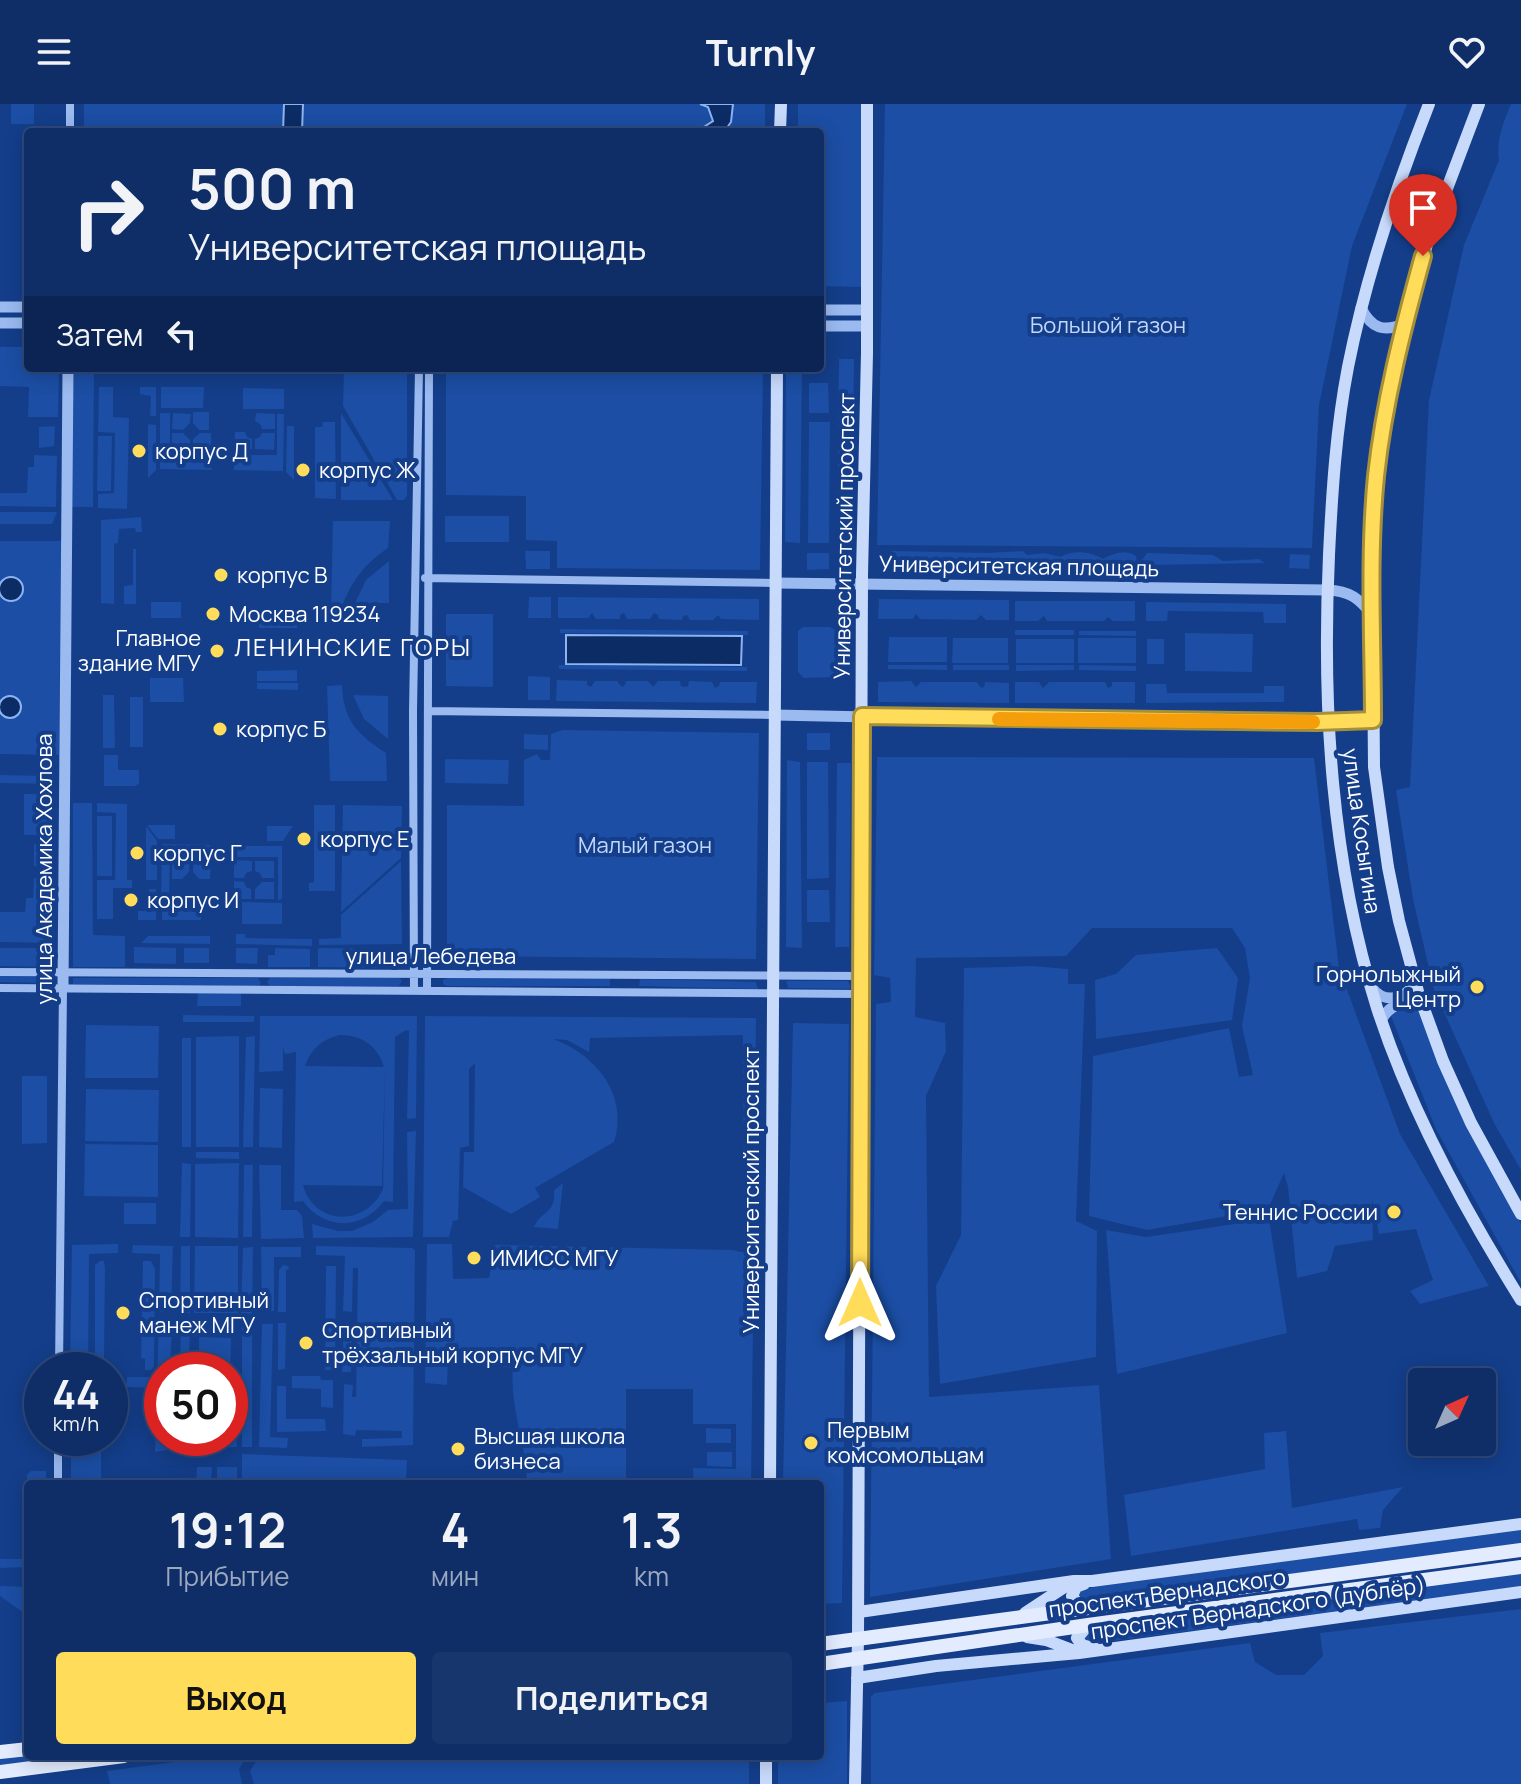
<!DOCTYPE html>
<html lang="ru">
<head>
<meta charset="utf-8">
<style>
  body { margin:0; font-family:Manrope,sans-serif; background:#18366e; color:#f1f3f6; height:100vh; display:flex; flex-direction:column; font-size:30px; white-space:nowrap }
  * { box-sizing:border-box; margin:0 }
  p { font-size:26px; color:#9ba8c0 }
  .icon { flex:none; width:44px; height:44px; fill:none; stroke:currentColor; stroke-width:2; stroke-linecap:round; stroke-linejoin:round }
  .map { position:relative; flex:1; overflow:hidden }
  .side { position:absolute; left:24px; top:1376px; width:800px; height:280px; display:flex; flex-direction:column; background:#0f2e68; border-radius:8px; box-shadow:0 4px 20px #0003,0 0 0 2px #2f4a7c }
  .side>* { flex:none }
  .banner { position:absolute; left:24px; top:24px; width:800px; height:244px; border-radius:8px; box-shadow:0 4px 20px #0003,0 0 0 2px #2f4a7c; background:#0f2e68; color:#f1f3f6; overflow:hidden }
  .needle { width:52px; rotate:45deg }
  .buttons { position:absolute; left:1408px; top:1264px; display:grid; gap:16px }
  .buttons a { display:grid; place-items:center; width:88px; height:88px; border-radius:8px; background:#0f2e68; box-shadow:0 4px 20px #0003,0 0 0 2px #2f4a7c; font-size:40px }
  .speed { position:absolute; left:24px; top:1248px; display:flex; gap:16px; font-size:40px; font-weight:700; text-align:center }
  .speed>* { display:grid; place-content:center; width:104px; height:104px; border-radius:50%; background:#0f2e68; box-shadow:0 4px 20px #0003,0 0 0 2px #2f4a7c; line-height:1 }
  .speed small { font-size:20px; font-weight:400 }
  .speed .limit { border:12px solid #d22; background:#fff; color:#111 }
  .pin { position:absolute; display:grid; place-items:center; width:68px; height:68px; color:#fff; margin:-82px -34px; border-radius:50% 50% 50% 0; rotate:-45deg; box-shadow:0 0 8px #0007 }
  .pin .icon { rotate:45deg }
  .me { position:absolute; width:88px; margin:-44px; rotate:0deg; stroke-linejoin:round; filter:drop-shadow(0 0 6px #0008) }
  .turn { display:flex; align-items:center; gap:28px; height:168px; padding:0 32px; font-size:36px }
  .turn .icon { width:104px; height:104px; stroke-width:2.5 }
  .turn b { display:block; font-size:56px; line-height:68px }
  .then { display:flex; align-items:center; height:76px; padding:0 32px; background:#0003; gap:16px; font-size:30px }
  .eta { display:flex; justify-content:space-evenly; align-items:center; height:136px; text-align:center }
  .eta b { font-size:48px; font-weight:700; line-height:56px }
  .action { display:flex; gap:16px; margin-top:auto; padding:16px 32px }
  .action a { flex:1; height:92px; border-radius:8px; background:#ffdc59; color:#111; font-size:32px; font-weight:700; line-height:92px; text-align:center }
  .action a+a { background:#18366e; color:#f1f3f6 }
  header { display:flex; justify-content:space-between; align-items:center; height:104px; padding:0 32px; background:#0f2e68; font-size:36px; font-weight:700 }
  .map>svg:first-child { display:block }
  .green { fill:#1b4ea4; fill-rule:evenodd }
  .water { fill:#0c2c66; stroke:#8cb4f3; stroke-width:2 }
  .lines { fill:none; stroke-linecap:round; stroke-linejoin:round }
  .minor { stroke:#9abaf0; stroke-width:8 }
  .tertiary { stroke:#9abaf0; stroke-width:11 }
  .secondary { stroke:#c8dafb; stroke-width:12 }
  .primary { stroke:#e3ecff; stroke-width:14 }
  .route-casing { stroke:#a68f3a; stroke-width:20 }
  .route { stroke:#ffdc59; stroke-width:14 }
  .slow { stroke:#f59e0b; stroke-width:14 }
  .poi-dot { fill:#ffdc59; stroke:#143e8a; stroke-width:3 }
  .labels { text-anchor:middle; stroke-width:8; stroke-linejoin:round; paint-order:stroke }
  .park-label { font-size:22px; fill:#c1d7fc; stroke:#143e8a }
  .poi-label { font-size:22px; fill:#fff; stroke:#143e8a; text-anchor:start }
  .street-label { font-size:22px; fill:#fff; stroke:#143e8a }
  .neighbourhood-label { font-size:24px; letter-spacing:2px; fill:#fff; stroke:#143e8a }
</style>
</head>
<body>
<header><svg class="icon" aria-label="menu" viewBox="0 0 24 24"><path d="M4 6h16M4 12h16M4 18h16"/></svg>Turnly<svg class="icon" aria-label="heart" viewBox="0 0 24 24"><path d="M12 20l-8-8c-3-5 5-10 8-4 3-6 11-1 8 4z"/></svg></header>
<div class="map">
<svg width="1521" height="1680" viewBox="0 0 1521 1680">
  <rect width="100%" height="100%" fill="#143e8a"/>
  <!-- green -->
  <path class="green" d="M11 0H34V20H11Z
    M84 0H765V28H84Z
    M798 0H861V183L820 182V28H798Z
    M885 0H1407L1352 142 1319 301 1312 444 877 441Z
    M1511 0H1521V1066L1494 1019 1434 886 1413 795 1396 686 1410 683 1429 296 1464 141 1499 56C1496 36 1503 19 1511 0Z
    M0 243H28V264H59L58 313H28L29 283 0 282Z
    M839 255H854L852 439H837Z
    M72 264H94L93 403H71Z
    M344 264H407V392L404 396H397L343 302Z
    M446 264H763L760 466 557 464V437L526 436V392L446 391Z
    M786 264H802L800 439 785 438Z
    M809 279H828L829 309H809Z
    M99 283H113V313L129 314 127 405 98 404V390L114 389 115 329 98 328Z
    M140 283H156V312H150L151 292 140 290Z
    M161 283H204L203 304H161Z
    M243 284 284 285V305H243Z
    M193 308H209V326H199L193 319Z
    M160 309H170V349H211L212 366 160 365Z
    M173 309 191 310 190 319 183 326 172 325Z
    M256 309 275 310V325H262L260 320 255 317Z
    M341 309 393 396H341Z
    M277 310H284L283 367 234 366V351H277Z
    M323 318H335L336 395 315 394V323H322Z
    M809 318H830L829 439H808Z
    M148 320 156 321V366L148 374Z
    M55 322 54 342 39 344V323Z
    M287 322H294V376L286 368Z
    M235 328H245L247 333 252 335V345H234Z
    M172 329H183L190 336V345H172Z
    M200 329H211V345H193V335Z
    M262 329H275L274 346 255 345V335L260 333Z
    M98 332H112L111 387H97Z
    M34 351 57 352 56 403 0 402V389H27L28 363H34Z
    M0 408H57L52 420H0Z
    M445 412H509V438H445Z
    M141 413 142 428H136L135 424 119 425 118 439 114 440V500L101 499V416Z
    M333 417H390L388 444C363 461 350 479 340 508H331Z
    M0 437H61L59 651 0 650Z
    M133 445H136V500H124V482L133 481Z
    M525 447H550V465H526Z
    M892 447 986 449 1023 447 1027 451 1044 449 1061 453C1073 445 1092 448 1103 455 1114 449 1125 445 1136 452L1137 460H972L922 456 885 458V453Z
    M807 449H829V465L807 466Z
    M1147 449 1213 451 1223 457 1259 455 1265 459 1146 461 1142 456Z
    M1290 450 1310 451 1309 465 1289 464Z
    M389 457V499H355L366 476Z
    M529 493H551V514H528Z
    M558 493 759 495V516L721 515 718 511 713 516H690L687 511 683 512 682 516 659 515 658 511 654 509 650 515H627L624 509 620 511V515H596L592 509 588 514H558Z
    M879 495 1009 496V516H986L981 511 976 516 920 515 916 510 913 515H878Z
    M1015 497H1135V517H1113L1108 513 1104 517H1047L1044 512 1038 517H1015Z
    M151 498H181V514H151Z
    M1146 498 1286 500V519H1264L1263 508 1168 507 1167 517H1146Z
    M446 510H493V583L446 582Z
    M259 512 297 513V524H259Z
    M803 523H830L837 527 838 567 832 573 804 574 798 568V527Z
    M560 525 748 527V531L560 529Z
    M1015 526H1074V531H1015Z
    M1079 527H1136V532L1079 531Z
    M1185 529 1253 530 1252 568 1185 567Z
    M889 533H947V558H888Z
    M953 534H1008V559H952Z
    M1078 534H1136V559H1078Z
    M1016 535H1074V559H1016Z
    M1147 535H1164V560H1147Z
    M559 561 747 563V567L559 565Z
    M888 561H947V566L888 565Z
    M953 561H1009V566H953Z
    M1016 561H1074V566L1016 567Z
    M1079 561 1136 562V567L1079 566Z
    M297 566V577H257V567Z
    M528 572 550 573V596H528Z
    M150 574H183L184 598H150Z
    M557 576 587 577V581L591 583 595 577H617L622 583 625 581 626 577H648L653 583 658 577H680L681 582 684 583 688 582 689 577 712 578 715 584 719 582 720 578H757L756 599 556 597Z
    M911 577 916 583 921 578H977L981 584 984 583 985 578 1009 579V599L878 598V578Z
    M1015 578H1039L1043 584 1049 578H1105L1108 584 1112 582V578H1135V599H1015Z
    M257 579H298V586L257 585Z
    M1146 580H1166L1167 589H1264V582H1284V598L1146 599Z
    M342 581C343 616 358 631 386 649L387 677H330L327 582Z
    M103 591H114L115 644H103Z
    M353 591 388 592V635L364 615Z
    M130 593H143V643H130Z
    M563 626 759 629 756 855 447 852V701L524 702V656L537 650 541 656H550L551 630Z
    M807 629H830V646H807Z
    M524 630 548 631V646L524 645Z
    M104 651H118V666H139V680L135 682H104Z
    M877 653 1314 654 1339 864 1400 1030 1489 1182 1420 1200 1410 1187 1433 1176 1416 1125 1379 1130 1372 1094 1373 1136 1335 1142 1327 1167 1297 1174 1288 1083 1284 1069 1268 1105 1147 1126 1089 1112 1093 952 1229 924 1239 973 1253 971 1242 922 1250 874 1245 844 1232 824H1092L1066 852 916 854 915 913 945 919 946 947 926 992 929 1293 1099 1281 1111 1455 870 1493 876 900 891 898 890 874 874 871Z
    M445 655 509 656 508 680 445 679Z
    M787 656 800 658 802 844 786 843Z
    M807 658H828L829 774 807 775Z
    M837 659H851L849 843H835Z
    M0 671 50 672 49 680 0 679Z
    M24 690H51V731H24Z
    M73 699H92L93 831 125 832V863H73Z
    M97 699 127 700V776H132V784H113V815H97V776H115L116 709 97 708Z
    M314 701H335V787H309V779L314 778Z
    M343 701 402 702 401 754 341 808Z
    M97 712H112V772H97Z
    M147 721H175V735H158Z
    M146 722 157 737V776H146Z
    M267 722H293L283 737H267Z
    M34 740H50L48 762H34Z
    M162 740 211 741V752H170L169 793H161Z
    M234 742H282V795L278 796V753H234Z
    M172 755H190L189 768 182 775H172Z
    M193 755 211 756 210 775H199L193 768Z
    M234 756 252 757V767L246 769 244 774H234Z
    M255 757H274V774H262L260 769 255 767Z
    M401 757 402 840 319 841V835L341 834V811Z
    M34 774 50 775 49 839 0 838V808H25L26 794H33Z
    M234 777 244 778 246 783 251 785V795H234Z
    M262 778H274V795H255V785Z
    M149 785H156V816H138V807H148Z
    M807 786H829L830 818H807Z
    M162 798H201V816H162Z
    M242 798 282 799V820H242Z
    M236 830H245V834L312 835V842L236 840Z
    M148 832H210V840L141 839Z
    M134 843 176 844V860L134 859Z
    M0 844H50L49 863 0 862Z
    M184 844H209V859H184Z
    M236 844H258L257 860 236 859Z
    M275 844 310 845V863H268V851H275Z
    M318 844 402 845V864L318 863Z
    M1217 844 1238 874 1232 916 1096 935 1095 876 1116 870 1136 851Z
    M1032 862 1068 865V880H1085L1076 1117 1097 1127 1096 1253 940 1280 936 1182 961 1131 964 864Z
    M0 871H46L48 875 47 879 0 878Z
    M73 874H258L261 879 259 882 73 880Z
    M270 874H399L402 876 399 882H270L267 878Z
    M447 874H610V882H447L443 880V876Z
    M640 875 756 878 758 885 639 882Z
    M786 877H848L851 883 849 885 788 884Z
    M198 889H241V902H197Z
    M1416 898 1479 1045 1521 1120V1179L1436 1025 1391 912V909Z
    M183 911 254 912V918H183Z
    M260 912H417L416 1014 407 1015 409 927 406 926 395 933 393 1098 384 1097C362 1127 324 1126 303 1097L294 1098 296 948 285 950 283 944V967L259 968ZM340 931C362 931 378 942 384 963L305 962C311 945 322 935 340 931ZM385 964 383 1085C366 1123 314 1122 303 1081L382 1082Z
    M425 912 756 914 754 1141H744L743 931 590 934 589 948 567 936 553 935C595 950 629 990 614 1038L535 1084 540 1093 511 1110 463 1083 464 1048H474L475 959 469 965V1042L460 1044 458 1116 453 1117 449 1133H423Z
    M793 919 849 920 842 1499 820 1500V1380H783Z
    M86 921 159 922 158 974H85Z
    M239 932V1043H196V933Z
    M255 932 253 1043H243L246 933Z
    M182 934H191V1043H182Z
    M22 972H47V1039L22 1040Z
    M260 984 283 985 282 1044 259 1043Z
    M86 985 159 986 158 1038 85 1037Z
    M416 1027 413 1133 313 1134 312 1120 338 1127H352L373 1118 388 1106 408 1105 407 1028Z
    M85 1040 158 1041V1093L84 1092Z
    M196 1048H239V1055L196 1054Z
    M182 1059 191 1060 190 1133H180Z
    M239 1059 238 1134 195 1133V1060Z
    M244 1061H253L252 1133H243Z
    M259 1061H281V1106H297L302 1112 304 1134 261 1135Z
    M563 1079 558 1125 534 1123C541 1106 556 1110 554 1086Z
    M124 1099H156V1120H124Z
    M1269 1115 1287 1229 1117 1270 1106 1126 1146 1133Z
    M118 1140V1149L89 1150 88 1266H70L72 1141Z
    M427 1140H452L453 1175 489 1174 495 1141 733 1146 740 1148 754 1146 751 1380H694L693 1364 736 1365V1320H693V1285H626V1380H527C527 1341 509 1303 513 1264L448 1255 447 1281 425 1279Z
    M133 1141 173 1142 171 1207 159 1208 160 1150 132 1149Z
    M181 1142H190V1209H180Z
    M195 1142H238V1209H194Z
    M316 1142 412 1144 415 1146 413 1341 362 1343V1335L402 1334V1327L356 1326 355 1332 343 1330 344 1280 353 1281 352 1293H356L358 1164H353L352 1208 343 1207 345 1152 316 1151Z
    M253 1143 252 1210 241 1209 243 1144Z
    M261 1143H301V1153H274V1207H262Z
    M100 1157H104L105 1164 104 1259 95 1260V1161Z
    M143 1157H151L155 1165 154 1263 151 1266H145V1255L141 1254Z
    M283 1161 288 1162 289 1165 286 1166V1208H278L279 1166Z
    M326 1162H336L335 1266H325Z
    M181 1217H190L189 1266H180Z
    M242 1217H252V1343H242Z
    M159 1219 172 1220 170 1266H162V1284L126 1283 127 1273H157Z
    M278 1219H286L285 1265 278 1266Z
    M262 1220H273L270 1333 288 1334 287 1344 259 1343Z
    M344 1220 352 1221 351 1268H342Z
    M199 1233 231 1234 230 1296V1266H199Z
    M292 1272H320L321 1276H333V1304L321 1303V1285L292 1284Z
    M277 1282H286V1315H325L326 1327 277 1328Z
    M157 1292H162V1334H168L167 1346 155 1348Z
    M230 1310V1323H236L237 1343H193V1334H230Z
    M706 1324 731 1325V1339H706Z
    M1286 1327 1292 1404 1403 1383 1383 1406 1380 1424 1359 1426 1357 1415 1131 1452 1124 1391 1265 1365 1264 1329Z
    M71 1345 101 1348V1380H71Z
    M707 1348H732V1363L707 1362Z
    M242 1350 407 1356 406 1380H242Z
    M197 1363H212L211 1380H196Z
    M217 1363H237V1380L217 1378Z
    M31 1367H46V1380H28V1463L0 1464V1455H26L27 1371Z
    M1521 1425V1439L1083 1498 1076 1489 1086 1484Z
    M1521 1469V1483L1089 1540H1086L1082 1529 1084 1527Z
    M0 1482 28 1483V1531L24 1509 0 1492Z
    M1521 1505V1680H871V1593L875 1589 1250 1539 1255 1558 1276 1571H1304L1323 1552 1320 1529Z
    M847 1597V1680H778V1652H820V1599Z
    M28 1651 62 1652 63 1654 0 1663V1655Z
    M219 1652H247L239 1665 242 1680H110L107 1667Z
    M259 1652H749V1680H254L250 1667Z"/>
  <!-- water -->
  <path class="water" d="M284 0H303L302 28H283Z
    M700 0H733L731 18 724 28H696L713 17 708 3Z
    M-1 485a12 12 0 1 1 24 0a12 12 0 1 1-24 0Z
    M566 531 742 532 741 561 566 560Z
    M-1 603a11 11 0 1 1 22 0a11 11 0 1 1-22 0Z"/>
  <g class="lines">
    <!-- minor -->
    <path class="minor" d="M70 0V28
      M425 474 776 479
      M428 607 775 611
      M0 868 861 872
      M0 884 861 890
      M414 886 413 607 419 264
      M427 886 429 264
      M59 1266 63 884
      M58 1380V1334"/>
    <!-- tertiary -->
    <path class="tertiary" d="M0 203H28
      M1361 204C1372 225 1383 228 1405 220
      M820 206H867
      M0 219H28
      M820 222H867
      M776 479 1327 486C1350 487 1359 494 1373 512
      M775 611 1011 616H1373
      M63 884 68 264
      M1372 884C1385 901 1409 895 1415 876
      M1382 915C1390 900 1411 892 1424 904"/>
    <!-- secondary -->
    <path class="secondary" d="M1429 0C1395 86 1366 172 1348 263 1336 325 1332 388 1329 451 1322 603 1331 758 1377 904 1410 1006 1464 1105 1521 1196
      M1479 0 1429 132 1384 314 1372 431 1374 663 1388 763 1399 817 1419 891 1443 957 1471 1019 1521 1110
      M780 28 781 0
      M770 1380 777 264
      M1084 1480 1076 1483 1072 1492 1078 1500 1089 1504
      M859 1508 1074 1477H1092L1521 1420
      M1025 1509 1069 1480
      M1088 1521 1077 1534 1082 1541 1096 1545
      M1027 1533 1046 1536 1075 1547
      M857 1574 936 1562 1079 1549 1521 1488
      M766 1652V1680
      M855 1680 858 1535 862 471 867 249V0"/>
    <!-- primary -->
    <path class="primary" d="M820 1540 1521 1446
      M820 1560 1088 1521 1521 1463
      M0 1648 28 1645
      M0 1668 124 1652"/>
  </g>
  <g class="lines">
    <!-- route casing -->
    <g class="route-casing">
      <path id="route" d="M860 1199 862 612 1317 618 1373 616C1373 535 1368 453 1376 372 1384 298 1403 224 1423 152"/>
    </g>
    <!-- route -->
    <use href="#route" class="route"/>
    <!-- slow -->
    <path class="slow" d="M999 615 1313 618"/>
  </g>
  <!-- markers -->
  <g class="poi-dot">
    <circle cx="139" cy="347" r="8"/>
    <circle cx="303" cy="366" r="8"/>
    <circle cx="221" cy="471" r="8"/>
    <circle cx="213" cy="510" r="8"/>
    <circle cx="217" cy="547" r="8"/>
    <circle cx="220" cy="625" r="8"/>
    <circle cx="304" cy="735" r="8"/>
    <circle cx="137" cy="749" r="8"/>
    <circle cx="131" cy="796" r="8"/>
    <circle cx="1477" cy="883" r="8"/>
    <circle cx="1394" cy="1108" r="8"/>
    <circle cx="474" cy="1154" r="8"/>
    <circle cx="123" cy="1209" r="8"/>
    <circle cx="306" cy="1239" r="8"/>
    <circle cx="811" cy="1339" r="8"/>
    <circle cx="458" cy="1345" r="8"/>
  </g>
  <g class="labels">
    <!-- park labels -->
    <g class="park-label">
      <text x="1108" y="229">Большой газон</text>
      <text x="645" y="749">Малый газон</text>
    </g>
    <!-- poi labels -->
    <g class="poi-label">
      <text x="155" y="355">корпус Д</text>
      <text x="319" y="374">корпус Ж</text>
      <text x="237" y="479">корпус В</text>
      <text x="229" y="518">Москва 119234</text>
      <text x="201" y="542" text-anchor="end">Главное<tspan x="201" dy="25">здание МГУ</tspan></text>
      <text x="236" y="633">корпус Б</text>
      <text x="320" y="743">корпус Е</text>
      <text x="153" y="757">корпус Г</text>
      <text x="147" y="804">корпус И</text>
      <text x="1461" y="878" text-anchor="end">Горнолыжный<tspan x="1461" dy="25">Центр</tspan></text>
      <text x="1378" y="1116" text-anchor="end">Теннис России</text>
      <text x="490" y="1162">ИМИСС МГУ</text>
      <text x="139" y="1204">Спортивный<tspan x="139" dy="25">манеж МГУ</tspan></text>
      <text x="322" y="1234">Спортивный<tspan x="322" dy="25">трёхзальный корпус МГУ</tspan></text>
      <text x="827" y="1334">Первым<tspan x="827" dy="25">комсомольцам</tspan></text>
      <text x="474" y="1340">Высшая школа<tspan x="474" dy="25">бизнеса</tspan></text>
    </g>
    <!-- street labels -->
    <g class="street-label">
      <text transform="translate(844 432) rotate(-89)" y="8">Университетский проспект</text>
      <text transform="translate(1019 462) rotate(1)" y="8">Университетская площадь</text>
      <text transform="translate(1362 727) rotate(82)" y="8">улица Косыгина</text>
      <text transform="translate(44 765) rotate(-90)" y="8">улица Академика Хохлова</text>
      <text x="431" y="860">улица Лебедева</text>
      <text transform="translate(751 1086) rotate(-90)" y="8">Университетский проспект</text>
      <text transform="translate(1167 1489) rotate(-8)" y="8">проспект Вернадского</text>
      <text transform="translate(1258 1504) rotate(-8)" y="8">проспект Вернадского (дублёр)</text>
    </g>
    <!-- neighbourhood labels -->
    <g class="neighbourhood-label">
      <text x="353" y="552">ЛЕНИНСКИЕ ГОРЫ</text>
    </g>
  </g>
</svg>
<div class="buttons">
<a><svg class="needle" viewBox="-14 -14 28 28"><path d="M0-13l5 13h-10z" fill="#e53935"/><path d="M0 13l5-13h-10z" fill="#9ba8c0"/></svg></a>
</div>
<div class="speed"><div>44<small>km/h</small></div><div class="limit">50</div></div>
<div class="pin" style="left:1423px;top:152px;background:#d93025"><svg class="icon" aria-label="arrive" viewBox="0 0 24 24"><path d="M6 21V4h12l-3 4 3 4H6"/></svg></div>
<svg class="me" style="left:860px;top:1199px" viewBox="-20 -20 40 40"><path d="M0-17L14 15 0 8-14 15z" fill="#ffdc59" stroke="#fff" stroke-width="4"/></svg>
<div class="banner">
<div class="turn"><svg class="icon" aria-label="right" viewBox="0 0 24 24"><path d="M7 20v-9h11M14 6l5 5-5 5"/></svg><div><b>500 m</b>Университетская площадь</div></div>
<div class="then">Затем<svg class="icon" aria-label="left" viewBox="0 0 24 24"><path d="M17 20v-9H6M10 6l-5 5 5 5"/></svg></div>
</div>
<section class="side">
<div class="eta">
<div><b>19:12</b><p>Прибытие</p></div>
<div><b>4</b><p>мин</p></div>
<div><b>1.3</b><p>km</p></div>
</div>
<div class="action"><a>Выход</a><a>Поделиться</a></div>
</section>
</div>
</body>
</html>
